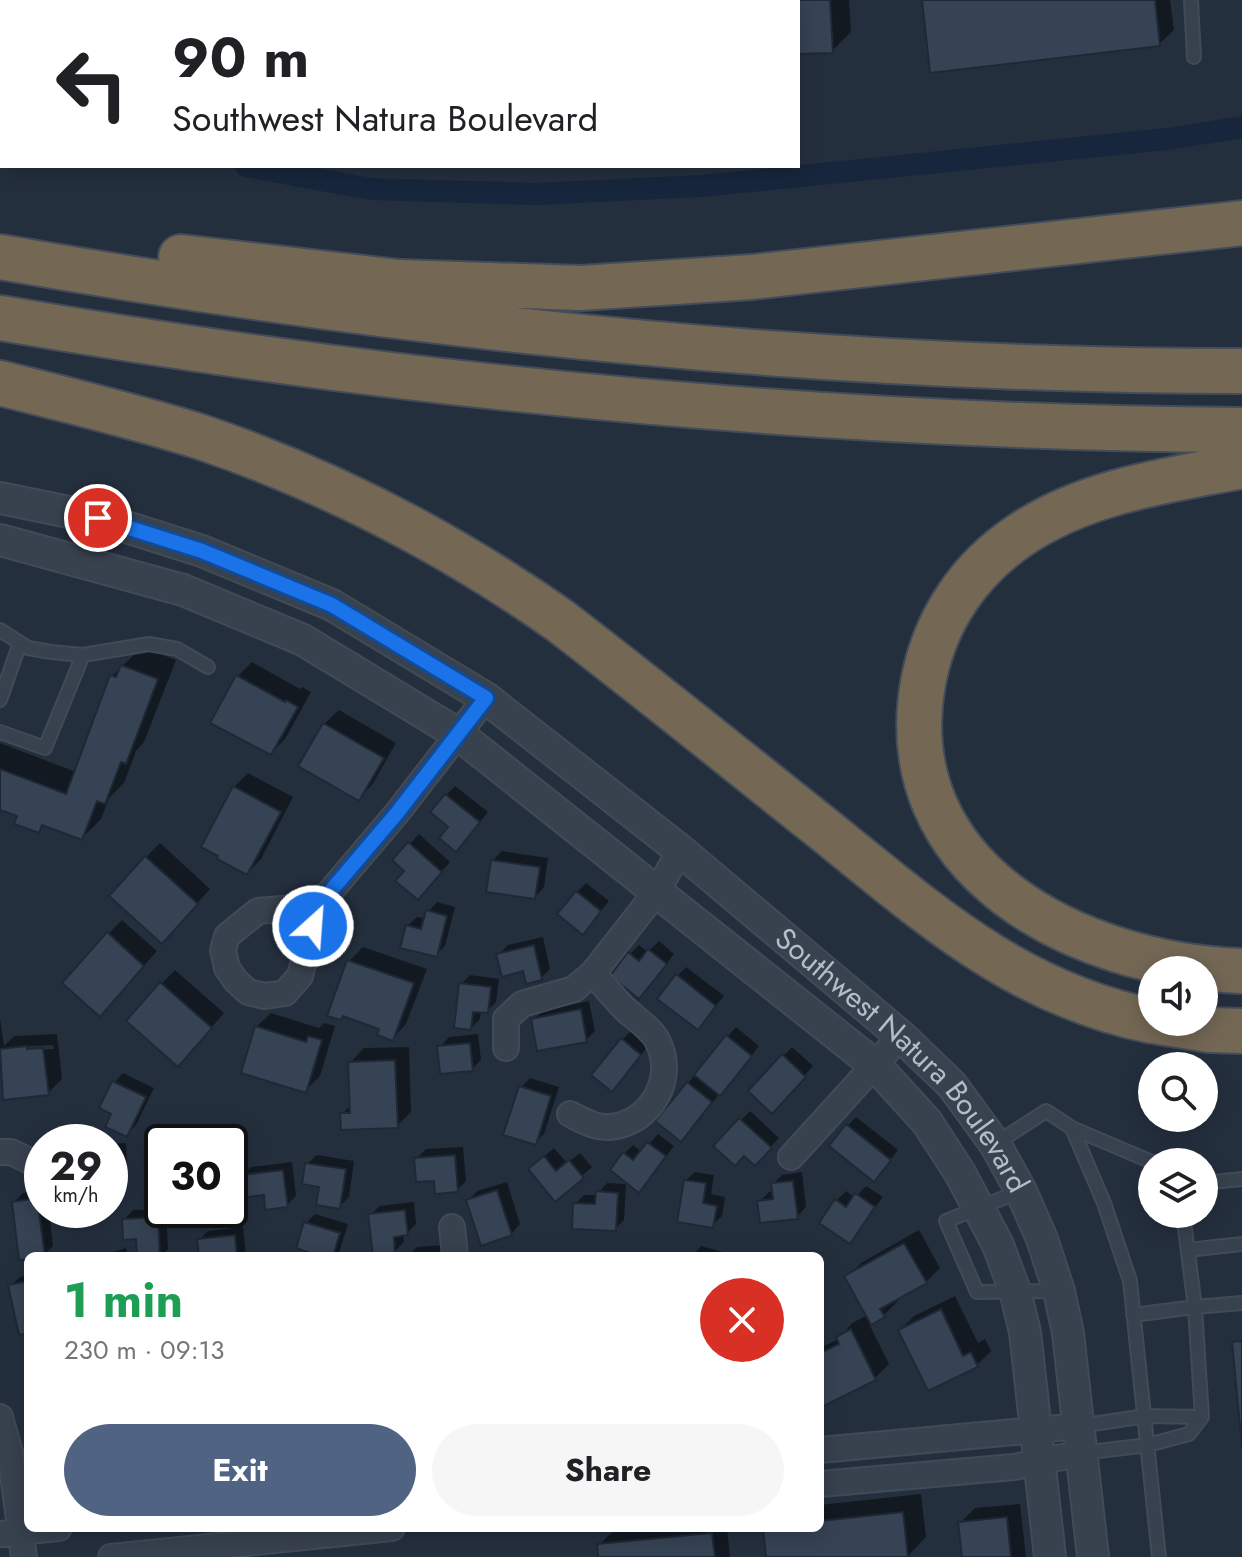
<!DOCTYPE html>
<html lang="en">
<head>
<meta charset="utf-8">
<style>
  body { margin:0; font-family:Jost,sans-serif; background:#f6f6f6; color:#202124; height:100vh; display:flex; flex-direction:column; font-size:30px; white-space:nowrap }
  * { box-sizing:border-box; margin:0 }
  p { font-size:26px; color:#757577 }
  .icon { flex:none; width:44px; height:44px; fill:none; stroke:currentColor; stroke-width:2; stroke-linecap:round; stroke-linejoin:round }
  .map { position:relative; flex:1; overflow:hidden }
  .side { position:absolute; left:24px; top:1252px; width:800px; height:280px; display:flex; flex-direction:column; background:#fff; border-radius:12px; box-shadow:0 4px 20px #0003 }
  .side>* { flex:none }
  .guide { position:absolute; left:0px; top:0px; width:800px; height:168px; box-shadow:0 4px 20px #0003; background:#fff; color:#202124; overflow:hidden }
  .fabs { position:absolute; left:1138px; top:956px; display:grid; gap:16px }
  .fabs a { display:grid; place-items:center; width:80px; height:80px; border-radius:50%; background:#fff; box-shadow:0 4px 20px #0003; font-size:40px }
  .speed { position:absolute; left:24px; top:1124px; display:flex; gap:16px; font-size:40px; font-weight:700; text-align:center }
  .speed>* { display:grid; place-content:center; width:104px; height:104px; border-radius:50%; background:#fff; box-shadow:0 4px 20px #0003; line-height:1 }
  .speed small { font-size:20px; font-weight:400 }
  .speed .limit { border:4px solid #111; border-radius:12px; background:#fff; color:#111 }
  .pin { position:absolute; display:grid; place-items:center; width:68px; height:68px; color:#fff; margin:-34px; border:4px solid #fff; border-radius:50%; box-shadow:0 2px 8px #0007 }
  .me { position:absolute; width:88px; margin:-44px; rotate:26deg; stroke-linejoin:round; filter:drop-shadow(0 0 6px #0008) }
  .turn { display:flex; align-items:center; gap:28px; height:168px; padding:0 40px; font-size:36px }
  .turn .icon { width:104px; height:104px; stroke-width:2.5 }
  .turn b { display:block; font-size:56px; line-height:68px }
  .round { display:grid; place-items:center; flex:none; width:84px; height:84px; border-radius:42px; background:#f6f6f6 }
  .summary { display:flex; align-items:center; justify-content:space-between; height:136px; padding:0 40px }
  h1 { font-size:48px; font-weight:700; line-height:60px; color:#1e9e55 }
  .action { display:flex; gap:16px; margin-top:auto; padding:16px 40px }
  .action a { flex:1; height:92px; border-radius:48px; background:#506383; color:#fff; font-size:32px; font-weight:700; line-height:92px; text-align:center }
  .action a+a { background:#f6f6f6; color:#202124 }
  .map>svg:first-child { display:block }
  .shadow { fill:#0007; fill-rule:evenodd }
  .lines { fill:none; stroke-linecap:round; stroke-linejoin:round }
  .canal { stroke:#17263c; stroke-width:22 }
  .building { fill:#364354; stroke:#1f2835; stroke-width:2 }
  .service-casing { stroke:#414a57; stroke-width:16 }
  .minor-casing { stroke:#414a57; stroke-width:28 }
  .tertiary-casing { stroke:#414a57; stroke-width:34 }
  .motorway-casing { stroke:#434c59; stroke-width:48 }
  .service { stroke:#38414e; stroke-width:12 }
  .minor { stroke:#38414e; stroke-width:24 }
  .tertiary { stroke:#38414e; stroke-width:30 }
  .motorway { stroke:#746855; stroke-width:44 }
  .route-casing { stroke:#114b97; stroke-width:20 }
  .route { stroke:#1a73e8; stroke-width:14 }
  .labels { text-anchor:middle; stroke-width:8; stroke-linejoin:round; paint-order:stroke }
  .street-label { font-size:30px; fill:#b4bcc9; stroke:#1d2633 }
</style>
</head>
<body>
<div class="map">
<svg width="1242" height="1557" viewBox="0 0 1242 1557">
  <rect width="100%" height="100%" fill="#242f3e"/>
  <!-- shadow -->
  <path class="shadow" d="M0 0H90V2H2V39Z
    M298 0H400V2H298Z
    M442 0H849L851 32 832 51 798 52V2Z
    M924 0H1170L1174 30 1159 44Z
    M142 647 176 660 144 742 136 751 124 783 109 798 101 819 82 838 45 824 38 831 19 815 2 808 0 811V743L76 772 112 676Z
    M252 662 300 689 302 687 311 692 285 739 271 753 238 676Z
    M339 710 396 743 372 785 358 799 324 724Z
    M248 773 293 797 261 859 247 873 234 787Z
    M455 786 488 812 465 840 451 826 446 795Z
    M419 834 450 862 427 888 395 860Z
    M160 843 210 889 176 927 146 857Z
    M502 851 548 858 544 887 535 897 492 861Z
    M586 883 609 901 591 923 577 892Z
    M437 902 455 907 445 946 436 955 407 926 417 917 426 919 428 912Z
    M122 920 157 951 114 1000 108 934Z
    M543 937 550 969 541 978 499 954 508 945Z
    M659 941 674 954 648 988 630 954 639 945 648 952Z
    M363 947 427 969 406 1024 392 1039 381 1028 344 1015 341 1018 349 961Z
    M686 967 724 996 706 1018 677 976Z
    M175 970 224 1013 192 1050 161 984Z
    M470 975 499 979 496 1002 487 1011H481L480 1019 471 1028 461 984Z
    M589 1001 595 1031 586 1040 533 1020 542 1011Z
    M271 1013 319 1028 324 1023 335 1026 320 1076 306 1090 256 1027Z
    M0 1018 4 1046 14 1036 57 1034 62 1079 48 1093 0 1067ZM53 1045 54 1049 13 1051V1047Z
    M736 1027 759 1046 690 1130 688 1083Z
    M631 1031 649 1045 621 1080 622 1040Z
    M478 1034 481 1060 472 1069 440 1047 449 1037Z
    M409 1047 411 1112 397 1126 342 1114 351 1105 350 1063 364 1048Z
    M792 1047 813 1066 781 1102 783 1056Z
    M123 1073 154 1088 136 1125 127 1134 114 1113V1083Z
    M530 1078 559 1087 544 1134 535 1143 521 1087Z
    M750 1111 779 1138 755 1163 741 1120Z
    M856 1117 898 1150 883 1170 847 1126Z
    M658 1134 674 1146 648 1181 624 1154 633 1145 642 1152Z
    M126 1143 128 1186 119 1195 110 1196V1144Z
    M463 1147 466 1181 457 1190 416 1159 426 1149Z
    M554 1148 567 1163 580 1153 592 1167 556 1199 540 1160Z
    M317 1155 354 1161 349 1197 340 1206 307 1164Z
    M292 1162 296 1196 287 1205 242 1176 251 1167Z
    M695 1172 714 1175 711 1194 725 1197 722 1216 712 1226 685 1181Z
    M802 1172 806 1207 797 1217 759 1202 769 1192H774L773 1184 782 1175Z
    M230 1179 237 1185 230 1192Z
    M507 1182 520 1224 511 1234 468 1201 477 1191Z
    M607 1183 626 1184 624 1220 615 1229 575 1204 584 1195H597Z
    M866 1186 883 1197 850 1241 837 1200 846 1191 855 1198Z
    M42 1191V1210H49L53 1246 44 1255 28 1257 14 1202 23 1193Z
    M414 1202 416 1224 407 1233 403 1234 404 1242 394 1252 370 1215 380 1206Z
    M162 1209 166 1210 168 1249 161 1256H139L138 1237 124 1220 133 1210Z
    M315 1214 348 1224 338 1256H309L306 1223Z
    M243 1227 246 1256H201L199 1240 208 1231Z
    M919 1230 940 1268 926 1282 896 1298 898 1301 884 1315 869 1324 889 1364 875 1378 820 1405V1348L839 1339 852 1323 868 1315 847 1277 861 1263Z
    M443 1245 444 1256H408L417 1247Z
    M701 1246 730 1254 729 1256H692Z
    M126 1248 128 1256H105L107 1254Z
    M514 1252V1256H484L485 1255Z
    M28 1275V1331L10 1286 20 1277Z
    M955 1296 978 1343 985 1339 991 1351 977 1365 900 1330 914 1316Z
    M921 1494 926 1537 907 1557H768L766 1528H820V1505Z
    M1020 1504 1026 1557H964L960 1523 975 1508Z
    M639 1528H727L730 1557H600L599 1545 613 1531Z"/>
  <g class="lines">
    <!-- canal -->
    <path class="canal" d="M0 122H2
      M246 166 370 189 536 194 702 186 1167 139 1242 127"/>
  </g>
  <!-- building -->
  <path class="building" d="M0 0H69V2H2V41Z
    M296 0H380V2H296Z
    M440 0H830L833 53 798 54V2Z
    M922 0H1155L1160 46 930 73Z
    M121 665 158 679 126 764 121 762 105 804 97 801 82 840 42 825 39 833 14 824 17 816 0 810V769L66 794 110 675 116 677Z
    M236 675 285 702 286 700 298 707 271 755 210 723Z
    M323 723 384 758 359 801 298 766Z
    M233 786 281 812 247 875 217 859 218 856 201 847Z
    M445 794 480 822 456 852 439 838 448 827 430 812Z
    M408 842 442 872 418 900 395 881 404 871 392 860Z
    M145 856 198 904 162 944 109 896Z
    M491 860 540 867 535 899 486 892Z
    M576 891 601 911 583 935 557 914Z
    M426 910 447 916 437 957 400 948 406 925 421 929Z
    M107 932 144 966 100 1017 62 983Z
    M534 945 542 980 526 984 523 971 502 977 496 954Z
    M648 949 667 964 639 999 610 976 628 952 639 961Z
    M347 960 414 983 393 1041 377 1035 379 1029 343 1016 341 1020 327 1016Z
    M676 974 716 1006 698 1030 657 999Z
    M160 982 212 1028 178 1067 126 1021Z
    M459 983 491 987 488 1013 473 1012 471 1030 454 1028Z
    M581 1009 587 1042 537 1051 531 1019Z
    M255 1026 306 1042 308 1036 322 1040 306 1093 241 1073Z
    M726 1035 752 1056 720 1096 694 1075Z
    M621 1038 641 1055 612 1092 591 1075Z
    M470 1043 473 1071 440 1074 437 1046Z
    M27 1046V1049L43 1048 49 1095 3 1100 0 1049Z
    M782 1054 806 1077 772 1114 748 1091Z
    M395 1060 398 1128 341 1130 340 1113H350L348 1062Z
    M112 1081 146 1097 127 1137 105 1127 111 1114 99 1108Z
    M687 1082 712 1102 681 1142 655 1121Z
    M519 1086 551 1096 536 1145 503 1135Z
    M739 1118 772 1148 755 1166 744 1156 735 1166 713 1146Z
    M846 1124 891 1160 874 1182 829 1146Z
    M647 1142 666 1156 639 1193 610 1170 623 1152 633 1160Z
    M110 1152H117L120 1197 110 1198Z
    M455 1155 458 1192 435 1194 434 1181 416 1182 414 1158Z
    M544 1156 556 1171 569 1160 584 1178 555 1202 528 1169Z
    M305 1163 346 1169 340 1209 316 1205 319 1187 302 1184Z
    M283 1170 288 1207 265 1210 264 1195 242 1198 240 1175Z
    M684 1180 706 1183 703 1203 717 1206 713 1228 677 1222Z
    M793 1181 798 1219 760 1223 757 1201 773 1199 771 1183Z
    M497 1190 512 1235 481 1246 466 1200Z
    M596 1191 618 1193 616 1231 572 1229 573 1203 595 1204Z
    M855 1193 875 1207 850 1244 819 1223 835 1199 846 1207Z
    M37 1198 45 1256H28V1259L19 1260 12 1202Z
    M405 1210 408 1235 394 1237 395 1254 373 1256 368 1214Z
    M158 1217 160 1256H137L136 1239 123 1240 122 1219Z
    M304 1222 340 1233 333 1256H306L308 1252 296 1248Z
    M235 1235 237 1256H199L197 1239Z
    M904 1243 927 1283 880 1309 885 1317 871 1325 844 1276Z
    M28 1281V1333L19 1335 8 1285Z
    M941 1309 963 1356 971 1352 978 1367 928 1391 898 1330Z
    M851 1329 876 1380 820 1408V1353L839 1344 836 1337Z
    M1242 1341V1448L1232 1342Z
    M903 1512 908 1557H766L763 1528H820V1521Z
    M1007 1517 1011 1557H962L958 1522Z
    M712 1533 715 1557H598L597 1544Z"/>
  <g class="lines">
    <!-- service casing -->
    <g class="service-casing">
      <path id="service" d="M1191 0 1194 57
        M0 630 28 648 51 652 83 655 149 644 177 649 208 667
        M0 700 20 643
        M0 732 45 748 83 655
        M1072 1128 1104 1203 1130 1281 1159 1557
        M995 1144 1046 1111 1072 1128 1152 1162
        M1204 1183 1242 1179
        M1021 1191 946 1221 977 1292 1059 1291
        M1188 1250 1242 1244
        M1133 1315 1195 1307 1183 1214
        M1079 1426 1146 1416 1202 1417
        M1082 1453 1148 1445 1189 1434 1202 1417 1195 1307 1242 1303"/>
    </g>
    <!-- minor casing -->
    <g class="minor-casing">
      <path id="minor" d="M318 906 258 911 227 936 223 950 227 968 236 981 248 992 265 996 285 993 300 976 318 906 397 813 486 698
        M506 1048V1019L522 1004 574 989 593 973 658 890 680 850
        M570 1114C584 1121 595 1128 610 1127 652 1123 677 1077 657 1040 651 1029 636 1019 626 1010 615 999 604 986 593 973
        M0 1152H11L42 1167
        M791 1157 901 1036
        M452 1227 455 1256
        M0 1417 10 1452 24 1557
        M820 1450 1079 1426
        M820 1484 1014 1467 1082 1453
        M0 1534 59 1528
        M111 1557 392 1528"/>
    </g>
    <!-- tertiary casing -->
    <g class="tertiary-casing">
      <g id="tertiary">
        <path id="s1" d="M0 498 98 518 202 551 332 605 486 698 680 850 901 1036 952 1085 995 1144 1021 1191 1042 1239 1059 1291 1068 1333 1093 1557"/>
        <path d="M0 540 183 590 303 640 458 734 876 1066 927 1122 960 1173 998 1245 1015 1291 1025 1332 1050 1557"/>
      </g>
    </g>
    <!-- motorway casing -->
    <g class="motorway-casing">
      <path id="motorway" d="M0 257C411 328 825 371 1242 371
        M181 257 399 282 581 288 752 277 1242 223
        M0 318C411 388 825 427 1242 430
        M0 383C67 400 135 416 201 437 328 480 449 543 559 620 648 688 734 758 821 827 927 912 1014 993 1152 1021
        M1242 466C1165 481 1085 491 1019 536 969 570 936 619 924 678 886 871 1080 966 1242 971
        M1159 1022 1209 1030 1242 1031"/>
    </g>
    <!-- service -->
    <use href="#service" class="service"/>
    <!-- minor -->
    <use href="#minor" class="minor"/>
    <!-- tertiary -->
    <use href="#tertiary" class="tertiary"/>
    <!-- motorway -->
    <use href="#motorway" class="motorway"/>
  </g>
  <g class="lines">
    <!-- route casing -->
    <g class="route-casing">
      <path id="route" d="M98 518 202 551 332 605 486 698 397 813 318 906 313 926"/>
    </g>
    <!-- route -->
    <use href="#route" class="route"/>
  </g>
  <g class="labels">
    <!-- street labels -->
    <g class="street-label">
      <text dy="10" stroke="none"><textPath href="#s1" startOffset="1084">Southwest Natura Boulevard</textPath></text>
    </g>
  </g>
</svg>
<div class="fabs">
<a><svg class="icon" aria-label="sound" viewBox="0 0 24 24"><path d="M4 9h4l5-4v14l-5-4H4zM17 9q2 3 0 6"/></svg></a>
<a><svg class="icon" aria-label="search" viewBox="0 0 24 24"><circle cx="10" cy="10" r="6"/><path d="M15 15l6 6"/></svg></a>
<a><svg class="icon" aria-label="layers" viewBox="0 0 24 24"><path d="M12 4l9 5-9 5-9-5zM3 14l9 5 9-5"/></svg></a>
</div>
<div class="speed"><div>29<small>km/h</small></div><div class="limit">30</div></div>
<div class="pin" style="left:98px;top:518px;background:#d93025"><svg class="icon" aria-label="arrive" viewBox="0 0 24 24"><path d="M6 21V4h12l-3 4 3 4H6"/></svg></div>
<svg class="me" style="left:313px;top:926px" viewBox="-20 -20 40 40"><circle r="17" fill="#1a73e8" stroke="#fff" stroke-width="3"/><path d="M0-11L8 9 0 5-8 9z" fill="#fff"/></svg>
<div class="guide">
<div class="turn"><svg class="icon" aria-label="left" viewBox="0 0 24 24"><path d="M17 20v-9H6M10 6l-5 5 5 5"/></svg><div><b>90 m</b>Southwest Natura Boulevard</div></div>
</div>
<section class="side">
<div class="summary"><div><h1>1 min</h1><p>230 m · 09:13</p></div><a class="round" style="background:#d93025;color:#fff"><svg class="icon" aria-label="close" viewBox="0 0 24 24"><path d="M6 6l12 12M18 6L6 18"/></svg></a></div>
<div class="action"><a>Exit</a><a>Share</a></div>
</section>
</div>
</body>
</html>
